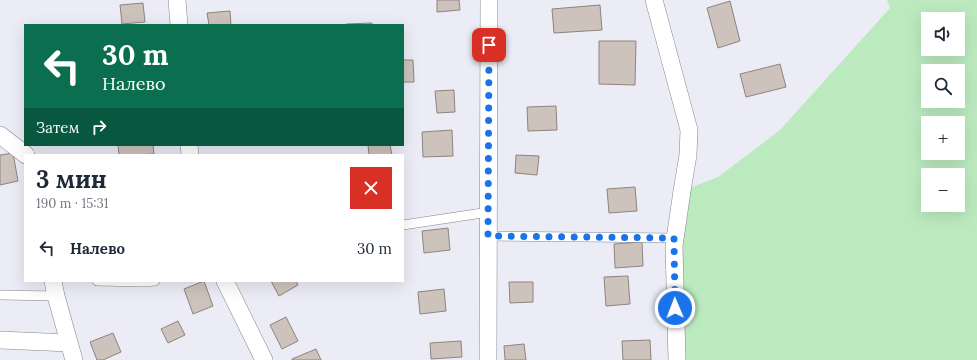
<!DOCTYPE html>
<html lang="ru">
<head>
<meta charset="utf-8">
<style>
  body { margin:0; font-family:Lora,serif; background:#f2f2f3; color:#1f2937; height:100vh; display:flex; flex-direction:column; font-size:15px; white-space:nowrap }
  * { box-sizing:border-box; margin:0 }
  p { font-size:13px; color:#747a83 }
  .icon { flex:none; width:22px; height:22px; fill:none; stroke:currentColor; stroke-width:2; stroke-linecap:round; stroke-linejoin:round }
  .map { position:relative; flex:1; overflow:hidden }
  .drawer { position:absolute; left:24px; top:154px; width:380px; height:128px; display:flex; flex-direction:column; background:#fff; border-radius:0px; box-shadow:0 4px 16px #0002 }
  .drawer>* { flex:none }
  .guide { position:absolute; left:24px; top:24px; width:380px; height:122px; border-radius:0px; box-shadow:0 4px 16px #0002; background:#0b6e4f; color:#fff; overflow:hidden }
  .buttons { position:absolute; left:921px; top:12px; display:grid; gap:8px }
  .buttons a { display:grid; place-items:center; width:44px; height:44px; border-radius:0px; background:#fff; box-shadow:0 4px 16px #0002; font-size:20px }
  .pin { position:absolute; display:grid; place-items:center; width:34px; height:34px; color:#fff; margin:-17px; border-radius:8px; box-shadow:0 2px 6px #0006 }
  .me { position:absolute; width:44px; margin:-22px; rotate:359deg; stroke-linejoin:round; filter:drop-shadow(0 0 3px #0008) }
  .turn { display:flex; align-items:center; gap:14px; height:84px; padding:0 12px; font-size:18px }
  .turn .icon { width:52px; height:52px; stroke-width:2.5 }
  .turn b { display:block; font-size:28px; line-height:34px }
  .then { display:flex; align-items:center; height:38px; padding:0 12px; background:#0003; gap:8px; font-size:15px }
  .round { display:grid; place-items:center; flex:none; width:42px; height:42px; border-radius:0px; background:#f2f2f3 }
  .head { display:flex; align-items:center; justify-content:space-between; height:68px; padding:0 12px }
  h1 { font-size:24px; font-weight:700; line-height:30px }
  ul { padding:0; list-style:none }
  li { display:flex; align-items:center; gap:12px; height:52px; padding:0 12px }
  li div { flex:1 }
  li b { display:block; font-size:15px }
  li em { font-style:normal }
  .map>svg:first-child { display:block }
  .green { fill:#bceabf; fill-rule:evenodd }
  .building { fill:#cdc3bc; stroke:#8e847d }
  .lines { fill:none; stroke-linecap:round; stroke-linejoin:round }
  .service-casing { stroke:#84848e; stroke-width:10 }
  .minor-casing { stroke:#84848e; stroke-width:18 }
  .service { stroke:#fff; stroke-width:9 }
  .minor { stroke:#fff; stroke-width:17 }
  .route { stroke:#1a73e8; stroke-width:7; stroke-dasharray:0 12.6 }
</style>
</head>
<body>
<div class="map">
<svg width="977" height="360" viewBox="0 0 977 360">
  <rect width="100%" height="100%" fill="#ececf7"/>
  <!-- green -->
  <path class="green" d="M887 0H977V360H677L682 191 718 177 780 130 890 8ZM928 19H958V49H928ZM928 71H958V101H928ZM928 123H958V153H928ZM928 175H958V205H928Z"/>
  <!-- building -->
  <path class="building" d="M437 0H459L460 10 437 12Z
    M730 1 740 41 718 48 707 8Z
    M143 3 145 22 122 24 120 5Z
    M600 5 602 30 554 33 552 9Z
    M230 11 231 25H209L207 13Z
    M372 23V25H346V24Z
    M599 41H636L635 85 599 84Z
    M403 60H413L414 82H403Z
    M780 64 786 87 746 97 740 74Z
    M454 90 455 112 437 113 435 91Z
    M556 106 557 130 528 131 527 107Z
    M452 130 453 156 423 157 422 132Z
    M118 145H153L154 154 141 155H119Z
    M368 145H390L392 155H369Z
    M13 153 18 181 0 185V155Z
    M516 155 539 156 537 175 515 173Z
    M635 187 637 211 609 213 607 189Z
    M448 228 450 250 424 253 422 231Z
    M642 242 643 266 615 268 614 244Z
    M628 276 630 304 606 306 604 277Z
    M204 281 213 306 193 314 184 289Z
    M271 281H296L298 285 279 296Z
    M509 282H533V302L510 303Z
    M444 289 446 311 420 314 418 292Z
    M286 317 298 341 282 349 270 325Z
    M178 321 185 335 168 343 161 329Z
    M113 333 121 352 103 360H97L90 342Z
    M650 340 651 360H623L622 341Z
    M461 341 462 357 431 359 430 343Z
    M524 344 526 360H505L504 346Z
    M316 349 321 360H292V359Z"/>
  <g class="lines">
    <!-- service casing -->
    <g class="service-casing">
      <path id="service" d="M403 225 489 212
        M488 236 675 238
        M97 281 145 282 155 281
        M0 295 56 296"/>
    </g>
    <!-- minor casing -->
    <g class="minor-casing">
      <path id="minor" d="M177 0 179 25
        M654 0 689 130 688 155 682 191 674 246 677 360
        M0 135 26 155
        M189 145 190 155
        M53 281 56 296 74 360
        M225 281 264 360
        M0 340 69 343
        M488 360 489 0"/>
    </g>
    <!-- service -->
    <use href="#service" class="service"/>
    <!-- minor -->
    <use href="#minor" class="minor"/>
  </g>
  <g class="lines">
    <!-- route -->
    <path class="route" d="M489 45 488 236 674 238 675 308"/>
  </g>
</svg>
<div class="buttons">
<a><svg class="icon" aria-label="sound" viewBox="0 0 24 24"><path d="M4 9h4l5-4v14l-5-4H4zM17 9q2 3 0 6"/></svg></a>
<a><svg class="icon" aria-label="search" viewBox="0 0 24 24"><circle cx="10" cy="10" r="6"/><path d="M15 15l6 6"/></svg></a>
<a>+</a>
<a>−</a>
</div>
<div class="pin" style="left:489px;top:45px;background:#d93025"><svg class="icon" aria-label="arrive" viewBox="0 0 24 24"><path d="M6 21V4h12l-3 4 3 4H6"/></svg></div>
<svg class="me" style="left:675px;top:308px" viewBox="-20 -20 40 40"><circle r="17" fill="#1a73e8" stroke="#fff" stroke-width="3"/><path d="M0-11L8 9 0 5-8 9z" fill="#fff"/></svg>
<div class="guide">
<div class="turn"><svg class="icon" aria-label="left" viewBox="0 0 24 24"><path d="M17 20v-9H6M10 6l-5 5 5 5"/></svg><div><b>30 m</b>Налево</div></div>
<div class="then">Затем<svg class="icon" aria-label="right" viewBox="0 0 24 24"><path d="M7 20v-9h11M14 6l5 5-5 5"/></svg></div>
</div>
<section class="drawer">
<div class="head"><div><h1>3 мин</h1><p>190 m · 15:31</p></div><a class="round" style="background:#d93025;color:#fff"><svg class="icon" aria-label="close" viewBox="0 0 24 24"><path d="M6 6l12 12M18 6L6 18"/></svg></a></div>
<ul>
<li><svg class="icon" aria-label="left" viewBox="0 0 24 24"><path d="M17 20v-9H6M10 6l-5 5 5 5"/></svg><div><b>Налево</b></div><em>30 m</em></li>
</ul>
</section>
</div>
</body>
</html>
